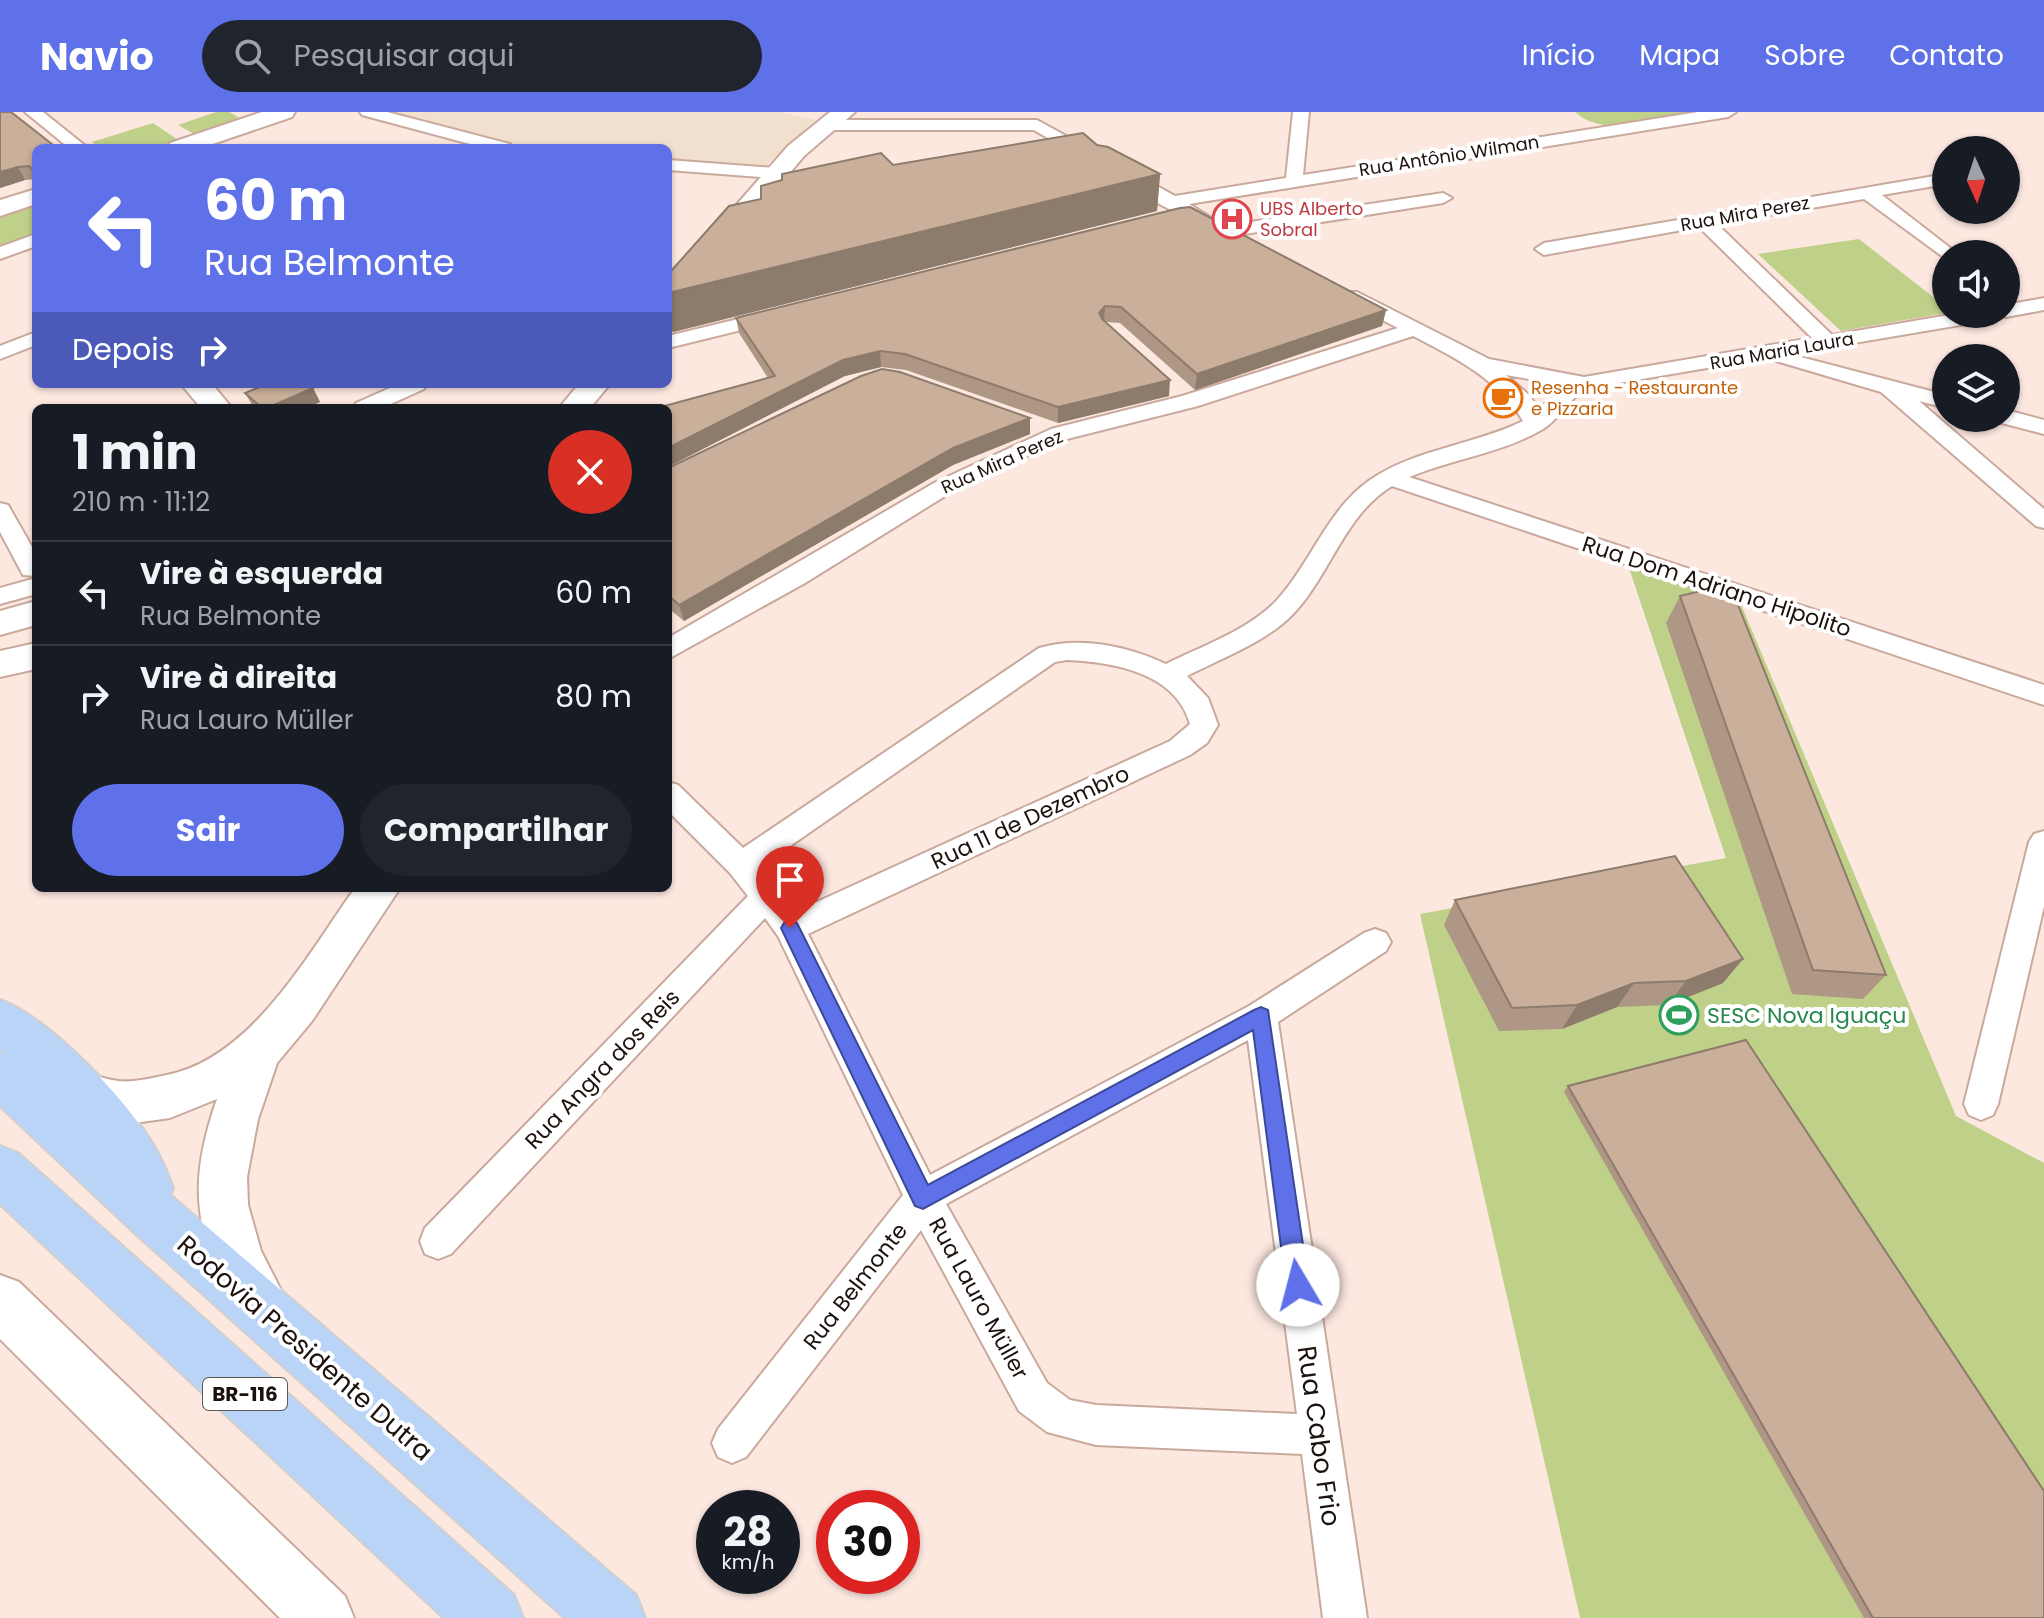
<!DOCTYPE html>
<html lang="pt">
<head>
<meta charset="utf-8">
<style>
  body { margin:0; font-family:Poppins,sans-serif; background:#20242c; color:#f1f3f6; height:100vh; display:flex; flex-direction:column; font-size:30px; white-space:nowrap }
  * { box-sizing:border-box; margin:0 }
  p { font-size:26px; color:#9ea1a6 }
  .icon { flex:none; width:44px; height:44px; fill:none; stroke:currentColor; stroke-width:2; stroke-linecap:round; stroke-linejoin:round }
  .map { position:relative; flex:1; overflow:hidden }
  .side { position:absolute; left:32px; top:292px; width:640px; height:488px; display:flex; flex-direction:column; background:#171b24; border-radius:12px; box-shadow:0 2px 6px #0004 }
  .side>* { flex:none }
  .top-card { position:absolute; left:32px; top:32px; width:640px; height:244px; border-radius:12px; box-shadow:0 2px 6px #0004; background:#5e71e8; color:#fff; overflow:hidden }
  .needle { width:52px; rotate:177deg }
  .fabs { position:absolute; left:1932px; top:24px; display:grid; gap:16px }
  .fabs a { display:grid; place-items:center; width:88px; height:88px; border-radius:50%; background:#171b24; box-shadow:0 2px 6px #0004; font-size:40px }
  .speed { position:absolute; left:696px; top:1378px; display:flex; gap:16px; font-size:40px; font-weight:700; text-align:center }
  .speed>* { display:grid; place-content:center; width:104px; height:104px; border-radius:50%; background:#171b24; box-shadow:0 2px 6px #0004; line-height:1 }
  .speed small { font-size:20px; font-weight:400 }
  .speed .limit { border:12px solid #d22; background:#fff; color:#111 }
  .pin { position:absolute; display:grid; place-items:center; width:68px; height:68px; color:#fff; margin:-82px -34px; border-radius:50% 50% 50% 0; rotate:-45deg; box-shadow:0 0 8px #0007 }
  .pin .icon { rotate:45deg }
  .me { position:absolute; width:88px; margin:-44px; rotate:352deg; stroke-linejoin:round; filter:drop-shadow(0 0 6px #0008) }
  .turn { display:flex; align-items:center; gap:28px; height:168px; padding:0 40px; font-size:36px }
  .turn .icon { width:104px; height:104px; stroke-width:2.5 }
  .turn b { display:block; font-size:56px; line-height:68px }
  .then { display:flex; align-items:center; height:76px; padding:0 40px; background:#0003; gap:16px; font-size:30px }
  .round { display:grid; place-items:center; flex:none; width:84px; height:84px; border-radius:42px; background:#20242c }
  .head { display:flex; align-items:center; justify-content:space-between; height:136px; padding:0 40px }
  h1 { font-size:48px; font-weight:700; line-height:60px }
  .button { display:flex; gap:16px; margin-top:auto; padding:16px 40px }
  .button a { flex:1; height:92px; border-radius:48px; background:#5e71e8; color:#fff; font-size:32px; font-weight:700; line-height:92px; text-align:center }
  .button a+a { background:#20242c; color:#f1f3f6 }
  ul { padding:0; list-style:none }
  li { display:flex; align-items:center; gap:24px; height:104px; padding:0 40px; border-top:2px solid #363941 }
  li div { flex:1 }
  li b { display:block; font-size:30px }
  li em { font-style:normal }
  header { display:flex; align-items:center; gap:48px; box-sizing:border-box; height:112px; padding:0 40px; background:#5e71e8; color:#fff }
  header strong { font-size:38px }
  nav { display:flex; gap:44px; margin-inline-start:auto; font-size:28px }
  .search { width:560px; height:72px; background:#20242c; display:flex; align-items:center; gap:20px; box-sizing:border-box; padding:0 28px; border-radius:44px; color:#9ea1a6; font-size:30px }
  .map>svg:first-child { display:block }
  .education { fill:#f2e0cf }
  .green { fill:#bfd089 }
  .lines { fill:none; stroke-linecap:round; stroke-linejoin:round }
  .street-casing { stroke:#caa99d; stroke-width:4 }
  .secondary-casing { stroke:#caa99d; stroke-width:4 }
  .highway-casing { stroke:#d2cfcf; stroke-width:4 }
  .street { fill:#fff; fill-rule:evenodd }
  .secondary { fill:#fff; fill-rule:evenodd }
  .highway { fill:#bad4f7; fill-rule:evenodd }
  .wall { fill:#ae9784 }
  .shaded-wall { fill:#8d7b6c }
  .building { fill:#cab09a; stroke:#8d7b6c; stroke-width:2 }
  .route { fill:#5e71e8; stroke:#3d4997; stroke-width:2 }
  .labels { text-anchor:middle; stroke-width:8; stroke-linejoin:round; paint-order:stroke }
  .far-street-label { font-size:18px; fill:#1d110d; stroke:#fff }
  .far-health-label { font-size:18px; fill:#be3a42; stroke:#fff; text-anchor:start }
  .far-food-label { font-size:18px; fill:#c56008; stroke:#fff; text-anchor:start }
  .shield { fill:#fff; stroke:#615856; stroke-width:2 }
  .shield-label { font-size:20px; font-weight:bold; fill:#1d110d }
  .street-label { font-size:22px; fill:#1d110d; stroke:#fff }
  .leisure-label { font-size:22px; fill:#27864d; stroke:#fff; text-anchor:start }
  .near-street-label { font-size:26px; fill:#1d110d; stroke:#fff }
</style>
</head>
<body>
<header>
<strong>Navio</strong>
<div class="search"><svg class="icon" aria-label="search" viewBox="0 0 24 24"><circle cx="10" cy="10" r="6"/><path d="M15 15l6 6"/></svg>Pesquisar aqui</div>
<nav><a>Início</a><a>Mapa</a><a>Sobre</a><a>Contato</a></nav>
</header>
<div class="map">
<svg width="2044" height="1506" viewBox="0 0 2044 1506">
  <rect width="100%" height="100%" fill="#fde8e0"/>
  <!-- education -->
  <path class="education" d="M388 0H780L816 8 763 56 668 48V36H548L508 32 472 25Z"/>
  <!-- green -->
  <path class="green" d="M216 0H229L240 6 194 22 178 13Z
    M1575 0H1702C1666 6 1605 28 1575 0Z
    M153 11 184 32 172 36H100L92 30Z
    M36 87V123L0 136V100Z
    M1859 127 1946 195V201L1841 219 1758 142Z
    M1625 444 1740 490 1956 1004 2044 1051V1506H1580L1420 802 1726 746Z"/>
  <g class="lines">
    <!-- street casing -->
    <g class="street-casing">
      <path id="street" d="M25 0H43L88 36H69Z
        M360 0H387L510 32 512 36H485L362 3Z
        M1293 0H1309L1303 63 1698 0H1736L1728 5 1189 92 1224 114 1443 81 1452 86 1443 91 1226 125 1163 94 1034 18H825L817 13 825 8H1037L1175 84 1286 66Z
        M668 48 775 56 784 61 775 66 668 58Z
        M1946 62V72L1882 83 1958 142H1946V147L1864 87 1717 112 1832 223 1955 202H2006V193L2044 186V198L2006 205 1999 203 1990 208 1789 242 1946 283V296L1919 289 2044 397V416L2036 414 1881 280 1766 246 1589 276C1569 285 1561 306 1543 317 1503 341 1452 347 1409 365L2044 573V593L1392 374C1345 402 1330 463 1294 501 1267 530 1221 546 1187 564L1208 586 1218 613 1207 631 1190 643 808 822 930 1063 1249 894 1364 821 1375 817 1386 821 1391 830 1386 839 1278 910 1367 1506H1323L1302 1342 1096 1333 1047 1320 1019 1299 921 1118 746 1345 732 1351 718 1345 712 1331 718 1317 903 1083 778 824 765 806 451 1142 438 1147 425 1142 420 1129 425 1116 748 784 730 761 668 699V670L678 673 743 736 1039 536C1081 524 1127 534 1166 552 1202 534 1249 518 1277 488 1311 451 1327 398 1370 368 1415 337 1474 333 1523 309 1498 267 1456 246 1413 224L1198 294 1067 327 1018 348 950 381 805 471 668 547V526L934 371 1051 317 1182 284 1398 216 1343 188 1340 184 1343 180H1357L1489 247 1584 265 1812 226 1699 115 1544 143 1535 137 1544 131ZM1506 263 1563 273 1539 298 1530 284ZM1067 548C1114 550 1176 561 1190 612L1170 629 795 800 760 755 1055 550ZM1248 928 1297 1302 1096 1293 1070 1288 1047 1271 946 1092Z
        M36 122V134L0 147V135Z
        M775 198 785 204 782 208 668 236V224Z
        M36 220V233L0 247V234Z
        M399 272H427L424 277 382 296H353L356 291Z
        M2006 298 2044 308V322L1998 310 1996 306H2006Z
        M0 391 8 393 36 442V464L23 463 0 420Z
        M36 466V482L0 492V476Z
        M2044 719V794L1998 992 1993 1003 1981 1008 1969 1003 1964 992 2029 730 2034 722Z"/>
    </g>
    <!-- secondary casing -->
    <g class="secondary-casing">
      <path id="secondary" d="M262 0H295L292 5 201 36H166L170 31Z
        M830 0H855L804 44 678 194 668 196V171L788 34Z
        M36 77V92L0 104V88Z
        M181 272H212L232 296H201Z
        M579 272H610L590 296H559Z
        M36 489V513L0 523V499Z
        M36 531V557L0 565V539Z
        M355 776H400L312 909 277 951 258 1007 247 1065 248 1093 261 1139 286 1188 278 1207 259 1214C233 1204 229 1189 218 1163 191 1099 194 1053 217 987L170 1006 120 1013 64 996 57 981 64 966C88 957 94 966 118 969 132 971 152 966 167 963 252 946 308 842 355 776Z
        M0 1163 19 1170 345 1484 354 1506H280L0 1227Z"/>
    </g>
    <!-- highway casing -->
    <g class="highway-casing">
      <path id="highway" d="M0 888C50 906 129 990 155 1036 163 1049 168 1063 173 1076L170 1083 636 1483 645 1506H565L137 1123 0 994V940L6 942 0 937Z
        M0 1034 18 1041 514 1483 523 1506H444L0 1092Z"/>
    </g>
    <!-- street -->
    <use href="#street" class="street"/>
    <!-- secondary -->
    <use href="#secondary" class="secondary"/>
    <!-- highway -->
    <use href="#highway" class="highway"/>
  </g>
  <!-- wall -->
  <path class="wall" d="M0 0 36 36V67L25 68 0 76Z
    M1097 33 1160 62 1157 99 673 220 668 219V159L672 158 761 87 893 53Z
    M1180 96 1386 198 1382 214 1195 278 1120 211 1106 210 1169 284 1058 311 906 258 881 255 845 264 768 266 739 221 736 206Z
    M313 276 320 290 306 296H254L245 281Z
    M1030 306V322L953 353 684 509 668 496V356Z
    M1680 484 1886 863 1863 887 1792 882 1666 511Z
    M1455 788 1723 871 1668 893 1617 895 1562 917 1499 919 1444 813Z
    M1568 974 2044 1506H1864L1564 980Z"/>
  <!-- shaded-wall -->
  <path class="shaded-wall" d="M18 55 25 68 0 76V60Z
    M1160 62 1157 99 673 220 668 197V181Z
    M1105 194 1104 210 1099 201Z
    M1386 198 1382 214 1195 278 1197 262Z
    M880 239 881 255 845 264 668 355V336L843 248Z
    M1170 268 1169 284 1058 311V295Z
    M313 276 320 290 306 296H267Z
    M1030 306V322L953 353 684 509 679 493 953 336Z
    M1743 847 1723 871 1668 893 1686 869Z
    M1634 871 1617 895 1562 917 1577 893Z"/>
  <!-- building -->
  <path class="building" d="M0 0H11L57 36H36V60L29 54 18 55 0 60Z
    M1083 21 1097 33 1108 35 1160 62 668 181V159L672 158 729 94 761 87V74L782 68V62L881 41 893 53Z
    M1190 95 1386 198 1197 262 1121 195 1105 194 1099 201 1102 207 1170 268 1058 295 905 242 880 239 843 248 668 336V296H657L775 264 736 206 1180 96Z
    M882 257 900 260 1030 306 953 336 679 493 668 483V356L861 264Z
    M267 272H308L313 276 267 296H262L245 281Z
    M1705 478 1722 483 1738 493 1886 863 1813 858 1680 484Z
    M1675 744 1743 847 1686 869 1634 871 1577 893 1512 896 1455 788Z
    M1746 928 2044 1379V1506H1873L1568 974Z"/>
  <!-- route -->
  <path class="route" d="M790 808 797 811 928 1073 1254 898 1261 895 1268 898 1309 1173 1306 1181 1298 1184 1290 1181 1286 1173 1253 918 923 1097 915 1094 781 816 784 811Z"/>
  <!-- icons -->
  <defs>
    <g id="hospital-ring" transform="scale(2)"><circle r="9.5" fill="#fff" stroke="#e0444e" stroke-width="1.5"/><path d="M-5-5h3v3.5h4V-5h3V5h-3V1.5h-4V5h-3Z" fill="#e0444e"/></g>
    <g id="cafe-ring" transform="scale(2)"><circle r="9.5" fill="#fff" stroke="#e8710a" stroke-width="1.5"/><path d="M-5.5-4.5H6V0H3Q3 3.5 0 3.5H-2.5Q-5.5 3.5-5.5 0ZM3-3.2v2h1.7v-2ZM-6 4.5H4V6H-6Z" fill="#e8710a"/></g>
    <g id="stadium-ring" transform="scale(2)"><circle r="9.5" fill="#fff" stroke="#2e9e5b" stroke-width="1.5"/><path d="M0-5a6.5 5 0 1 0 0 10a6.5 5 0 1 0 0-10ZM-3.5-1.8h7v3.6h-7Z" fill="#2e9e5b"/></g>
  </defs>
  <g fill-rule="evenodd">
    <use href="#hospital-ring" x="1232" y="107"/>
    <use href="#cafe-ring" x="1503" y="286"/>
    <use href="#stadium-ring" x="1679" y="903"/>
  </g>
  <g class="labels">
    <!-- far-street labels -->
    <g class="far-street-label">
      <text transform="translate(1449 44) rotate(-9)" y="6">Rua Antônio Wilman</text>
      <text transform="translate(1745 102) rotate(-10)" y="6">Rua Mira Perez</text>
      <text transform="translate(1782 239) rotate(-10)" y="6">Rua Maria Laura</text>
      <text transform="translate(1002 350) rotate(-24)" y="6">Rua Mira Perez</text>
    </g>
    <!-- far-health labels -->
    <g class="far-health-label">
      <text x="1260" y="103">UBS Alberto<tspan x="1260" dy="21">Sobral</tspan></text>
    </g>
    <!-- far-food labels -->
    <g class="far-food-label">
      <text x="1531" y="282">Resenha - Restaurante<tspan x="1531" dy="21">e Pizzaria</tspan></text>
    </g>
    <!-- shield labels -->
    <rect class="shield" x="203" y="1266" width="84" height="32" rx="6"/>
    <g class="shield-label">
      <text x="245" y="1289">BR-116</text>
    </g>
    <!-- street labels -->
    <g class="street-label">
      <text transform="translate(1717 474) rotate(18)" y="8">Rua Dom Adriano Hipolito</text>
      <text transform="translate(1030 705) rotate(-25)" y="8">Rua 11 de Dezembro</text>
      <text transform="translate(602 957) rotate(-46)" y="8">Rua Angra dos Reis</text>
      <text transform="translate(855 1174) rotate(-52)" y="8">Rua Belmonte</text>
      <text transform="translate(979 1186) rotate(61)" y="8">Rua Lauro Müller</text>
    </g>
    <!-- leisure labels -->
    <g class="leisure-label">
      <text x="1707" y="911">SESC Nova Iguaçu</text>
    </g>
    <!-- near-street labels -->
    <g class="near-street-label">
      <text transform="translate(305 1236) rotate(41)" y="9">Rodovia Presidente Dutra</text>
      <text transform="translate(1319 1324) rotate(82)" y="9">Rua Cabo Frio</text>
    </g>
  </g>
</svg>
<div class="fabs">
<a><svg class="needle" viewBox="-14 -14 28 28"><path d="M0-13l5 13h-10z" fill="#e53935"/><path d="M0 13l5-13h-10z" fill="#9ea1a6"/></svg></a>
<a><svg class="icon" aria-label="sound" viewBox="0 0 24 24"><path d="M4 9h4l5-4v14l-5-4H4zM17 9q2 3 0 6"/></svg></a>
<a><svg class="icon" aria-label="layers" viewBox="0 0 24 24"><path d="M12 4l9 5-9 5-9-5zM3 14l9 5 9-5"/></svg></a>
</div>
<div class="speed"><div>28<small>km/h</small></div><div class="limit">30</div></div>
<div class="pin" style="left:790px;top:816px;background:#d93025"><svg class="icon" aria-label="arrive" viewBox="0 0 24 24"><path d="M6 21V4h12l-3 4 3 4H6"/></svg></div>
<svg class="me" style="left:1298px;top:1173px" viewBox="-20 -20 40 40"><circle r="19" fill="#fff"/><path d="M0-13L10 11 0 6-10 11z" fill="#5e71e8"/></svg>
<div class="top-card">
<div class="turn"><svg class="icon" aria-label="left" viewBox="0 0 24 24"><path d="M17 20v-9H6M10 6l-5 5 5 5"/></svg><div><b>60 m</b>Rua Belmonte</div></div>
<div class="then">Depois<svg class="icon" aria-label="right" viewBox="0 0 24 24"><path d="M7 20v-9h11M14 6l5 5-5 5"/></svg></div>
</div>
<section class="side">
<div class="head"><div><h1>1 min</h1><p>210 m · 11:12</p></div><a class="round" style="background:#d93025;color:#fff"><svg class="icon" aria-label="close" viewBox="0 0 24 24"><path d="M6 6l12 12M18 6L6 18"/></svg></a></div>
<ul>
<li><svg class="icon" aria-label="left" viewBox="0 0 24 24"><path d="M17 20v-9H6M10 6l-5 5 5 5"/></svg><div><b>Vire à esquerda</b><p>Rua Belmonte</p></div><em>60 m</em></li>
<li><svg class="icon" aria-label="right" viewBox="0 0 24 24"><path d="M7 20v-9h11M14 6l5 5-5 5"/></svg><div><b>Vire à direita</b><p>Rua Lauro Müller</p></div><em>80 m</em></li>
</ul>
<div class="button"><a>Sair</a><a>Compartilhar</a></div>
</section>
</div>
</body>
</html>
